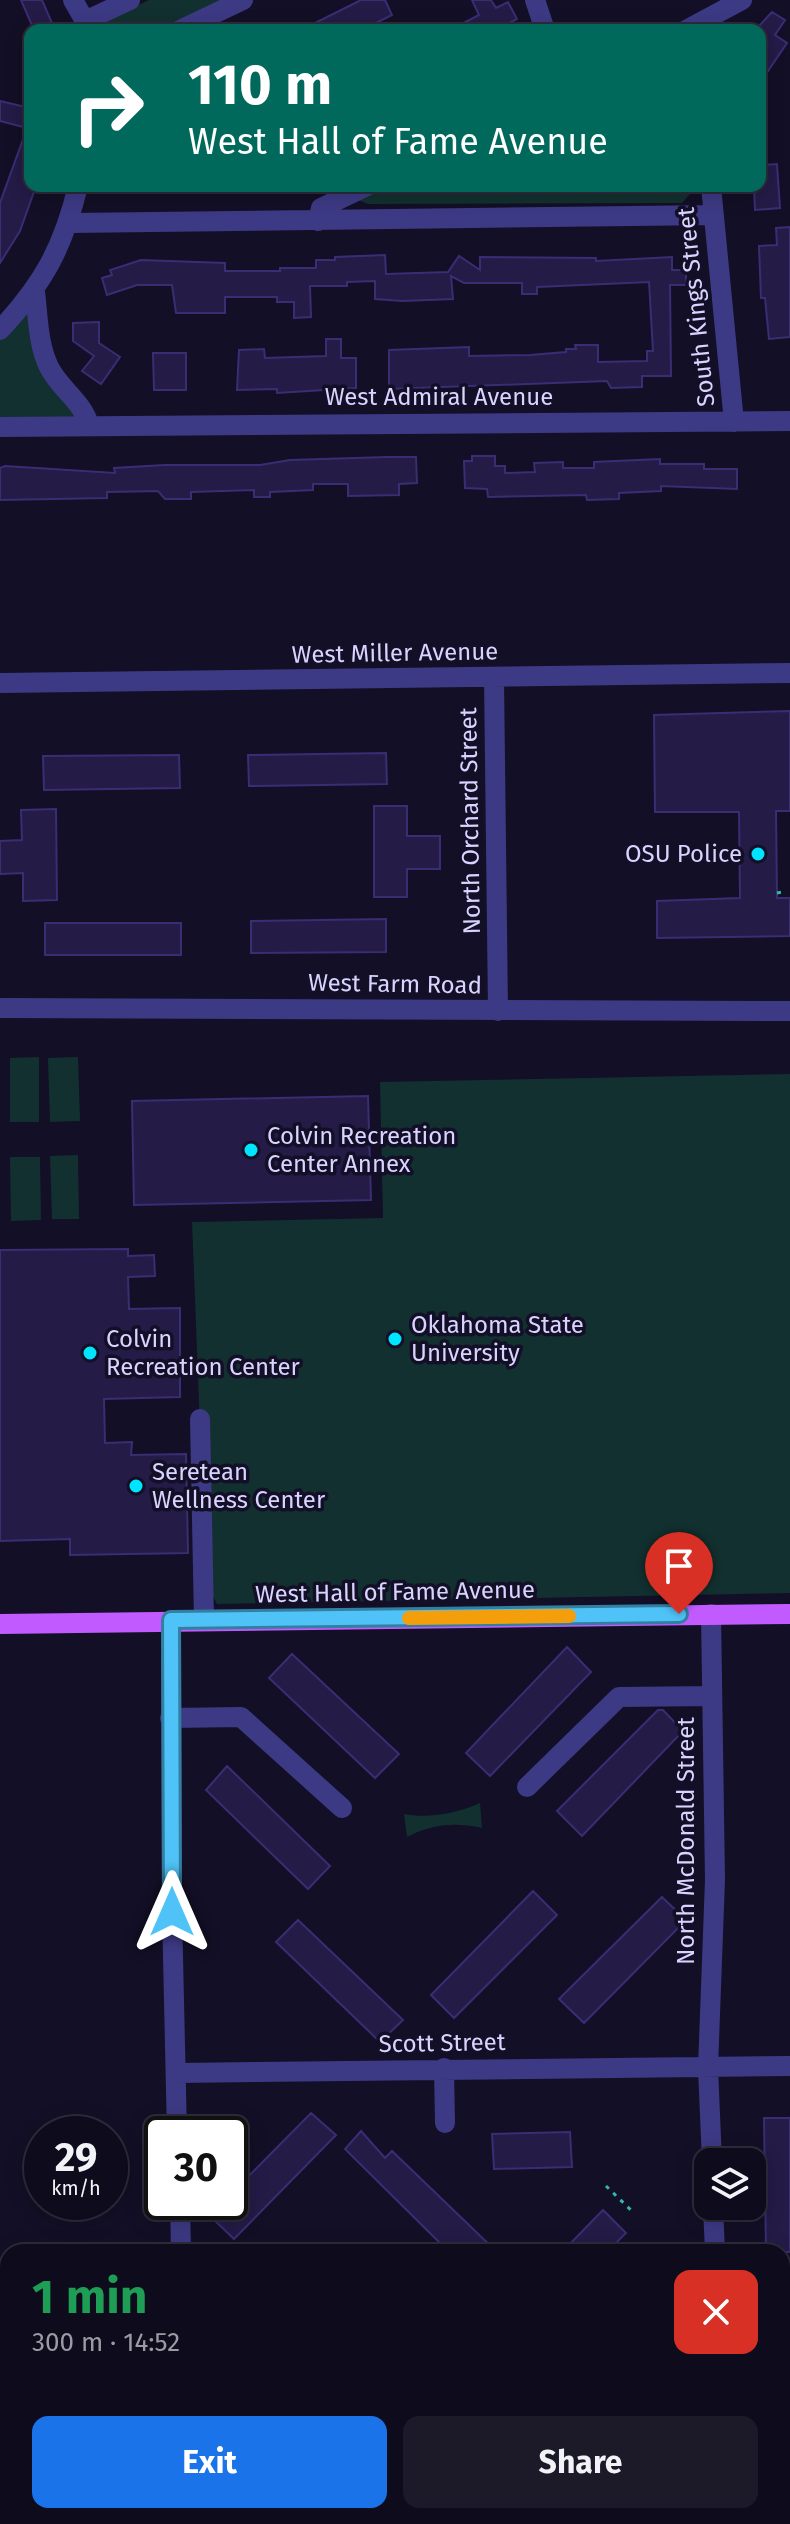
<!DOCTYPE html>
<html lang="en">
<head>
<meta charset="utf-8">
<style>
  body { margin:0; font-family:"Fira Sans",sans-serif; background:#1c1929; color:#f1f3f6; height:100vh; display:flex; flex-direction:column; font-size:30px; white-space:nowrap }
  * { box-sizing:border-box; margin:0 }
  p { font-size:26px; color:#9b9ba3 }
  .icon { flex:none; width:44px; height:44px; fill:none; stroke:currentColor; stroke-width:2; stroke-linecap:round; stroke-linejoin:round }
  .map { position:relative; flex:1; overflow:hidden }
  .drawer { position:absolute; left:0px; top:2244px; width:790px; height:280px; display:flex; flex-direction:column; background:#0e0b1c; border-radius:24px 24px 0 0; box-shadow:0 4px 20px #0003,0 0 0 2px #2e2b3b }
  .drawer>* { flex:none }
  .hud { position:absolute; left:24px; top:24px; width:742px; height:168px; border-radius:16px; box-shadow:0 4px 20px #0003,0 0 0 2px #2e2b3b; background:#00695c; color:#fff; overflow:hidden }
  .fabs { position:absolute; left:694px; top:2148px; display:grid; gap:16px }
  .fabs a { display:grid; place-items:center; width:72px; height:72px; border-radius:16px; background:#0e0b1c; box-shadow:0 4px 20px #0003,0 0 0 2px #2e2b3b; font-size:40px }
  .speed { position:absolute; left:24px; top:2116px; display:flex; gap:16px; font-size:40px; font-weight:700; text-align:center }
  .speed>* { display:grid; place-content:center; width:104px; height:104px; border-radius:50%; background:#0e0b1c; box-shadow:0 4px 20px #0003,0 0 0 2px #2e2b3b; line-height:1 }
  .speed small { font-size:20px; font-weight:400 }
  .speed .limit { border:4px solid #111; border-radius:12px; background:#fff; color:#111 }
  .pin { position:absolute; display:grid; place-items:center; width:68px; height:68px; color:#fff; margin:-82px -34px; border-radius:50% 50% 50% 0; rotate:-45deg; box-shadow:0 0 8px #0007 }
  .pin .icon { rotate:45deg }
  .me { position:absolute; width:88px; margin:-44px; rotate:0deg; stroke-linejoin:round; filter:drop-shadow(0 0 6px #0008) }
  .turn { display:flex; align-items:center; gap:28px; height:168px; padding:0 32px; font-size:36px }
  .turn .icon { width:104px; height:104px; stroke-width:2.5 }
  .turn b { display:block; font-size:56px; line-height:68px }
  .round { display:grid; place-items:center; flex:none; width:84px; height:84px; border-radius:16px; background:#1c1929 }
  .head { display:flex; align-items:center; justify-content:space-between; height:136px; padding:0 32px }
  h1 { font-size:48px; font-weight:700; line-height:60px; color:#1e9e55 }
  .primary-button { display:flex; gap:16px; margin-top:auto; padding:16px 32px }
  .primary-button a { flex:1; height:92px; border-radius:16px; background:#1a73e8; color:#fff; font-size:32px; font-weight:700; line-height:92px; text-align:center }
  .primary-button a+a { background:#1c1929; color:#f1f3f6 }
  .map>svg:first-child { display:block }
  .green { fill:#12302f }
  .building { fill:#241b47; stroke:#3b2d73; stroke-width:2 }
  .lines { fill:none; stroke-linecap:round; stroke-linejoin:round }
  .path { stroke:#2fb8b0; stroke-width:3; stroke-dasharray:4 6; stroke-linecap:butt }
  .minor { stroke:#3d3a85; stroke-width:20 }
  .major { stroke:#c25bff; stroke-width:20 }
  .route-casing { stroke:#337fa1; stroke-width:20 }
  .route { stroke:#4fc3f7; stroke-width:14 }
  .slow { stroke:#f59e0b; stroke-width:14 }
  .poi-dot { fill:#00e5ff; stroke:#130f26; stroke-width:3 }
  .labels { text-anchor:middle; stroke-width:7; stroke-linejoin:round; paint-order:stroke }
  .street-label { font-size:24px; fill:#d9d4ff; stroke:#130f26 }
  .poi-label { font-size:24px; fill:#d9d4ff; stroke:#130f26; text-anchor:start }
</style>
</head>
<body>
<div class="map">
<svg width="790" height="2524" viewBox="0 0 790 2524">
  <rect width="100%" height="100%" fill="#130f26"/>
  <!-- green -->
  <path class="green" d="M149 0H230L168 30H102L105 21Z
    M386 186H697L682 203 368 204 358 200Z
    M35 292 40 336 89 425 0 427V330Z
    M39 1057V1122H10V1058Z
    M78 1057 80 1121 50 1122 48 1058Z
    M790 1074V1593L217 1604 206 1582 192 1222 383 1218 380 1082Z
    M78 1155 79 1219H52L50 1156Z
    M10 1157H40L41 1220 11 1221Z
    M480 1803 482 1828C455 1822 432 1824 407 1837L404 1814C428 1819 458 1813 480 1803Z"/>
  <!-- building -->
  <path class="building" d="M21 0H42L55 30H34Z
    M361 0H385L392 15 362 30H301Z
    M472 0H491L496 8 508 2 517 19 511 22 515 30H450L479 15Z
    M772 12 785 20 775 35 787 43 760 83V25Z
    M0 101 30 108V186H36L20 231 0 263V203L27 128 0 121Z
    M777 164 780 208 755 210 754 186H760V165Z
    M790 227V337L769 339 765 298H761L759 246 777 245 776 228Z
    M385 255 386 274 448 272 459 256 480 270V257L596 258V261L672 257V270H686V285H670L671 376H642V387L611 388 607 381 389 389V350L469 347V356L530 355 566 352V349H576L575 345H598V362L647 361V351H653L649 282 537 287V294H522V283H464L451 276 453 299 402 301 375 299V281L347 282V286H310L311 317 294 318V302H277V297H225V313H176L172 285H137L107 295 102 278 112 275 110 270 141 260 225 263V271H280V268H316V260H335V257Z
    M99 322V343L120 357 101 384 82 371 94 356 73 341V323Z
    M326 339H341V358H356V388L277 393V389L237 390 239 350 264 349 265 358 326 356Z
    M153 353H186V390H154Z
    M472 456H495V466H505V473L535 472 534 463 563 462V468H594V462L660 459V464H704V469H737V489L661 486V491L619 493V499L587 500 586 495 488 497 487 489 465 488 464 461H472Z
    M387 457H416L417 483 399 484V495L348 496V484H313V490L270 492V497H254V490L191 492V499H165L158 491 107 492V498L0 500V468L5 466 115 473 114 468 165 465H260L290 460Z
    M790 711V811H776L777 898H790V936L657 938V901L740 898 739 812H655L654 715Z
    M386 753 387 784 249 786 248 755Z
    M179 755 180 788 44 790 43 756Z
    M374 806H407V836H440V869H407V897H374Z
    M56 809 57 900 23 901V873L0 874V841L22 840 21 810Z
    M386 919V952L251 953V921Z
    M45 923H181V955H45Z
    M368 1096 371 1200 134 1205 132 1101Z
    M128 1249V1256L154 1255 155 1276 128 1277 129 1309 180 1308V1397L104 1399 105 1443 132 1442 131 1455 186 1454 188 1553 70 1555V1539L0 1541V1250Z
    M567 1647 591 1672 490 1776 466 1753Z
    M292 1654 399 1754 375 1778 269 1678Z
    M658 1710H663L683 1731 582 1836 557 1811Z
    M227 1766 330 1866 308 1889 206 1790Z
    M533 1891 557 1915 454 2018 431 1995Z
    M662 1897 686 1920 584 2023 559 1999Z
    M298 1920 403 2020 380 2042 276 1942Z
    M311 2113 336 2135 234 2239 210 2216 223 2202H230V2195Z
    M764 2118H790V2252H766Z
    M361 2131 385 2158 392 2151 497 2252H449L345 2149Z
    M570 2132 572 2167 494 2169 492 2134Z
    M603 2210 626 2233 607 2252H562Z"/>
  <g class="lines">
    <!-- path -->
    <path class="path" d="M465 186 466 190 505 192 515 186
      M777 893 782 892
      M606 2186 634 2213"/>
    <!-- minor -->
    <path class="minor" d="M73 0 90 30
      M535 0 545 30
      M87 20 130 0
      M180 30 243 0
      M686 30 742 0
      M711 186 734 422
      M318 221 321 208 367 186
      M69 223 714 215
      M35 292C38 316 38 345 49 367 59 388 83 402 89 425
      M0 330C43 284 63 248 78 186
      M0 427 790 421
      M494 678 498 1011
      M0 683 790 673
      M0 1008 790 1011
      M200 1419 204 1620
      M711 1614 715 1880 708 2068 712 2162
      M171 1620 172 1912 177 2134
      M170 1718 241 1717 342 1808
      M527 1787 619 1697 712 1696
      M444 2068 445 2123
      M176 2073 790 2066
      M180 2202 181 2252
      M713 2206 715 2252
      M0 2369 8 2364
      M725 2516V2524
      M187 2524 188 2516"/>
    <!-- major -->
    <path class="major" d="M0 1624 790 1614"/>
  </g>
  <g class="lines">
    <!-- route casing -->
    <g class="route-casing">
      <path id="route" d="M172 1912 171 1620 679 1614"/>
    </g>
    <!-- route -->
    <use href="#route" class="route"/>
    <!-- slow -->
    <path class="slow" d="M409 1618 569 1616"/>
  </g>
  <!-- markers -->
  <g class="poi-dot">
    <circle cx="758" cy="854" r="8"/>
    <circle cx="251" cy="1150" r="8"/>
    <circle cx="395" cy="1339" r="8"/>
    <circle cx="90" cy="1353" r="8"/>
    <circle cx="136" cy="1486" r="8"/>
  </g>
  <g class="labels">
    <!-- street labels -->
    <g class="street-label">
      <text transform="translate(696 307) rotate(-96)" y="8">South Kings Street</text>
      <text x="439" y="405">West Admiral Avenue</text>
      <text transform="translate(395 653) rotate(-1)" y="8">West Miller Avenue</text>
      <text transform="translate(470 821) rotate(-91)" y="8">North Orchard Street</text>
      <text transform="translate(395 984) rotate(1)" y="8">West Farm Road</text>
      <text transform="translate(395 1592) rotate(-1)" y="8">West Hall of Fame Avenue</text>
      <text transform="translate(686 1841) rotate(-90)" y="8">North McDonald Street</text>
      <text transform="translate(442 2043) rotate(-1)" y="8">Scott Street</text>
    </g>
    <!-- poi labels -->
    <g class="poi-label">
      <text x="742" y="862" text-anchor="end">OSU Police</text>
      <text x="267" y="1144">Colvin Recreation<tspan x="267" dy="28">Center Annex</tspan></text>
      <text x="411" y="1333">Oklahoma State<tspan x="411" dy="28">University</tspan></text>
      <text x="106" y="1347">Colvin<tspan x="106" dy="28">Recreation Center</tspan></text>
      <text x="152" y="1480">Seretean<tspan x="152" dy="28">Wellness Center</tspan></text>
    </g>
  </g>
</svg>
<div class="fabs">
<a><svg class="icon" aria-label="layers" viewBox="0 0 24 24"><path d="M12 4l9 5-9 5-9-5zM3 14l9 5 9-5"/></svg></a>
</div>
<div class="speed"><div>29<small>km/h</small></div><div class="limit">30</div></div>
<div class="pin" style="left:679px;top:1614px;background:#d93025"><svg class="icon" aria-label="arrive" viewBox="0 0 24 24"><path d="M6 21V4h12l-3 4 3 4H6"/></svg></div>
<svg class="me" style="left:172px;top:1912px" viewBox="-20 -20 40 40"><path d="M0-17L14 15 0 8-14 15z" fill="#4fc3f7" stroke="#fff" stroke-width="4"/></svg>
<div class="hud">
<div class="turn"><svg class="icon" aria-label="right" viewBox="0 0 24 24"><path d="M7 20v-9h11M14 6l5 5-5 5"/></svg><div><b>110 m</b>West Hall of Fame Avenue</div></div>
</div>
<section class="drawer">
<div class="head"><div><h1>1 min</h1><p>300 m · 14:52</p></div><a class="round" style="background:#d93025;color:#fff"><svg class="icon" aria-label="close" viewBox="0 0 24 24"><path d="M6 6l12 12M18 6L6 18"/></svg></a></div>
<div class="primary-button"><a>Exit</a><a>Share</a></div>
</section>
</div>
</body>
</html>
